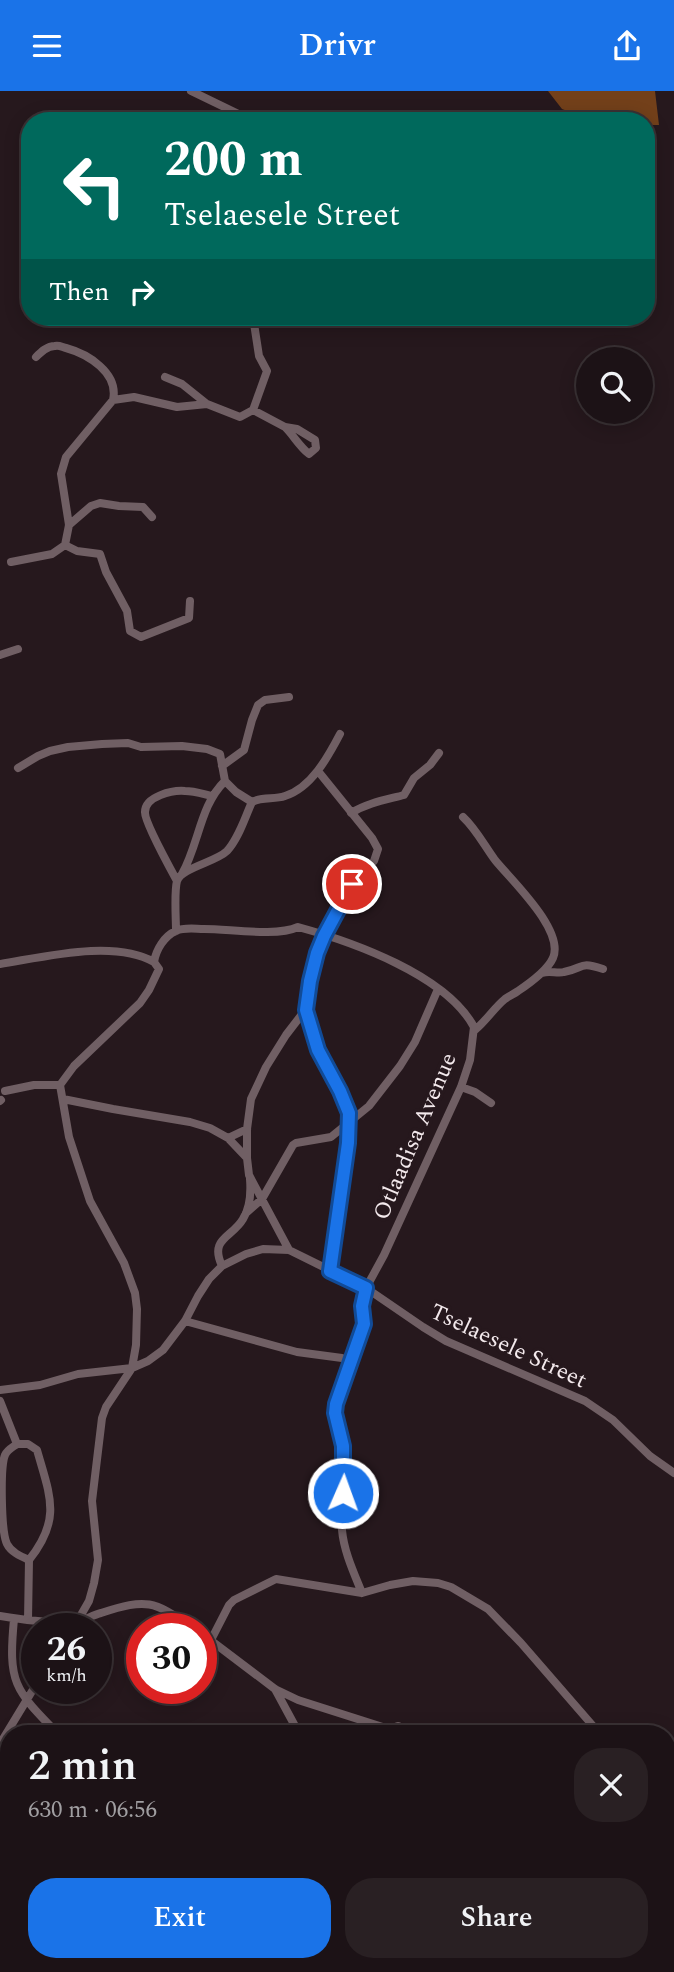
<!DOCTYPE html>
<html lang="en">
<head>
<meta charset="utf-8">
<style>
  body { margin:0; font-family:Spectral,serif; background:#292023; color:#f1f3f6; height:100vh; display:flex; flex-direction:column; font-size:26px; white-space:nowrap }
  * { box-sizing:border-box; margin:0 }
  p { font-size:23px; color:#a09ea1 }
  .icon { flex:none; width:38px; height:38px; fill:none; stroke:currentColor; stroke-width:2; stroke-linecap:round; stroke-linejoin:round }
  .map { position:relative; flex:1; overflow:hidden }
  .drawer { position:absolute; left:0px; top:1634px; width:676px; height:247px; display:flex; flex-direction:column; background:#1c1216; border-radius:28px 28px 0 0; box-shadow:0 4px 18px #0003,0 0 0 2px #3a3235 }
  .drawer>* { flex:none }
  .hud { position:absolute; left:21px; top:21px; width:634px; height:214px; border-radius:28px; box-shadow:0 4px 18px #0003,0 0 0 2px #3a3235; background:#00695c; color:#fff; overflow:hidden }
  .buttons { position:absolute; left:576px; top:256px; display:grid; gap:14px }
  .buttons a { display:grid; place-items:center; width:77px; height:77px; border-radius:50%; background:#1c1216; box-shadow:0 4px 18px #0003,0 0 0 2px #3a3235; font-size:35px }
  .speed { position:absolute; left:21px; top:1522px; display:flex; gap:14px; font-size:35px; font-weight:700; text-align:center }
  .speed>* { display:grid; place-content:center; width:91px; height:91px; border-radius:50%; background:#1c1216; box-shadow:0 4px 18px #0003,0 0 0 2px #3a3235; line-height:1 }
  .speed small { font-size:18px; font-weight:400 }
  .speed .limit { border:10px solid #d22; background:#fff; color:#111 }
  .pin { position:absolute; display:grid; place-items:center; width:60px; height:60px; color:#fff; margin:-30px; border:4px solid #fff; border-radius:50%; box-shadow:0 2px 7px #0007 }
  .me { position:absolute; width:77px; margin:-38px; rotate:2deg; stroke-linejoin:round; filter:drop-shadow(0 0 5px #0008) }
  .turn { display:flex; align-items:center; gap:24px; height:147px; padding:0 28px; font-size:32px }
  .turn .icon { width:91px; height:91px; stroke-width:2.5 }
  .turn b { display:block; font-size:49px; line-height:60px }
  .then { display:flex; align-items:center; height:66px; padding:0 28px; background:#0003; gap:14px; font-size:26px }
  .round { display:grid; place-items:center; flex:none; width:74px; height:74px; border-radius:28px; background:#292023 }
  .headline { display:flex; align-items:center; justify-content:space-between; height:119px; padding:0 28px }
  h1 { font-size:42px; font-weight:600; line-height:52px }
  .cta { display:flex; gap:14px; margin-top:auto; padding:14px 28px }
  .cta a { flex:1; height:80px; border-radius:28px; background:#1a73e8; color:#fff; font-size:28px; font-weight:600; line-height:80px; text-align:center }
  .cta a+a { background:#292023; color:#f1f3f6 }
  header { display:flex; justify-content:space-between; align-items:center; height:91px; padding:0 28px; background:#1a73e8; color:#fff; font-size:32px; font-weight:600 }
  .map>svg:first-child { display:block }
  .built { fill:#331f26 }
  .green { fill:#4e2b12 }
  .forest { fill:#73401a }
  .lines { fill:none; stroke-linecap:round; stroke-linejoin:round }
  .minor { stroke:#705f64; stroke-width:8 }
  .route-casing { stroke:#114b97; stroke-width:18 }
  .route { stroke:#1a73e8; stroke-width:12 }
  .labels { text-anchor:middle; stroke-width:7; stroke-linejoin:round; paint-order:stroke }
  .street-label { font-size:23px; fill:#f3e9ec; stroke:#26181d }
</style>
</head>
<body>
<header><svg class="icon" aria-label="menu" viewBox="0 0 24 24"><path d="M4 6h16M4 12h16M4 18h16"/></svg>Drivr<svg class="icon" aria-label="share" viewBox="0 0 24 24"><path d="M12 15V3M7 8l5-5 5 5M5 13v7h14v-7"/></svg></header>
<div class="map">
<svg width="674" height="1881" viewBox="0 0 674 1881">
  <rect width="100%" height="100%" fill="#26181d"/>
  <!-- built -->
  <path class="built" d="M444 1873H511L509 1881Z"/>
  <!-- green -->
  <path class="green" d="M0 1737 9 1741V1769L0 1786Z"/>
  <!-- forest -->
  <path class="forest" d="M548 0H655L659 34H646V30H594L562 18Z"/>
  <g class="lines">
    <!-- minor -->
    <path class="minor" d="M191 0 253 30
      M36 266C41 261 47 255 55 255 59 254 62 256 66 257 88 263 119 282 113 309
      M165 286 182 293 207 313
      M253 319 285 336 297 338 315 349 316 357 309 363C299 355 294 345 285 336
      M69 434 91 415 100 412 119 415 143 416 152 426
      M65 454 77 460 100 463 106 481 127 520 130 540 141 546 189 527 190 510
      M11 471 52 463 65 454 69 434 61 383 66 366 113 309 134 306 177 316 207 313 240 326 253 319 267 280 259 265 253 226
      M0 564 18 558
      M222 675 244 659 252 629 258 614 265 609 289 606
      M18 677 38 665 50 660 68 656 102 653 128 652 141 656 182 655 207 658 220 663 225 690 236 701 252 711C263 705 274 709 285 705 311 697 328 666 340 643
      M351 722C367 712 385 709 404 704L414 687 430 674 439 662
      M463 726C476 738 484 754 495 769 511 789 565 839 553 867 547 880 530 892 518 900 514 903 509 905 505 908 494 917 486 930 475 939
      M182 783C199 753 200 714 225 690
      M177 790C171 779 144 730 145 721 145 705 173 699 185 700 194 700 203 703 212 705
      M176 840C176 828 174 801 177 790 181 777 216 771 227 760 239 747 245 726 252 711
      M0 873C44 866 114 848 154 871
      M542 882C550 879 557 883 564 881 585 877 578 870 603 878
      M306 918 319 959 340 1000 349 1022 348 1052 330 1180
      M461 996 475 1001 491 1012
      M5 1000 34 994H60
      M63 1008 113 1018 190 1031 210 1037 228 1047 247 1067 249 1084 289 1159
      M0 1010 1 1009
      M228 1047 247 1038
      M247 1067V1038L251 1008 266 976 286 944 306 918 310 890 317 862 324 845 352 793 374 770 378 758 372 747 318 680
      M246 1122 262 1108 293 1054 296 1052 331 1046 369 1015 400 975 415 951 438 898
      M222 1175C209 1147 232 1147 243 1128 250 1117 251 1101 250 1088
      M185 1230 297 1261 342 1267 352 1270
      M0 1299 40 1294 78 1283 132 1277 148 1270 163 1259 185 1230 198 1205 209 1188 222 1175 246 1163 263 1158 289 1159 366 1197 423 1236 446 1250 585 1310 613 1329 650 1365 674 1382
      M0 1310 17 1353H28L37 1359C50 1405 62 1428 29 1469
      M17 1353C13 1356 7 1359 5 1364 0 1376 1 1441 7 1453 11 1461 20 1465 29 1469L28 1529
      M0 1525C24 1529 51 1533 75 1531 84 1530 92 1524 101 1522 150 1506 154 1511 195 1538
      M14 1528C8 1592 14 1598 58 1643
      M73 1538 89 1510 94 1492 98 1469 92 1410 102 1327 106 1316 132 1277 136 1254 137 1218 135 1202 124 1172 90 1110 69 1046 60 994 74 975 140 912 149 899 159 878 154 871C156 859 164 845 176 840 184 836 195 838 204 838 230 838 276 846 298 836 353 851 446 884 474 936L470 969 461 996 384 1164 366 1197 361 1215 364 1233 336 1313C334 1329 341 1341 343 1356 348 1384 338 1412 342 1439 344 1461 354 1482 362 1502
      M201 1542 275 1598 298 1609 389 1638 398 1635 418 1643
      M211 1549 229 1514 234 1509 276 1488 362 1502 390 1494 413 1490 438 1492 451 1496 488 1518 521 1552 600 1643
      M275 1598 295 1635 304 1643
      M0 1653 37 1592
      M667 1659H674
      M279 1872 280 1881
      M0 1873 16 1881"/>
  </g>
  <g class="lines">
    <!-- route casing -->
    <g class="route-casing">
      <path id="route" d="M343 1402V1355L335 1322 336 1313 364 1233 362 1215 366 1197 330 1180 348 1052 349 1022 340 1000 318 959 306 919 310 890 317 862 324 845 352 793"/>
    </g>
    <!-- route -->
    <use href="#route" class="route"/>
  </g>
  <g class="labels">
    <!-- street labels -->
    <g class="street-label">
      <text transform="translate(414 1045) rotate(-67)" y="8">Otlaadisa Avenue</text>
      <text transform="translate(509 1254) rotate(25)" y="8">Tselaesele Street</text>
    </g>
  </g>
</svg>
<div class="buttons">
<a><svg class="icon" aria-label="search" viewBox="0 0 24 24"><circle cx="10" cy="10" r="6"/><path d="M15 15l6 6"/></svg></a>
</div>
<div class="speed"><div>26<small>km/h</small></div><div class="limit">30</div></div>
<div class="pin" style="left:352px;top:793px;background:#d93025"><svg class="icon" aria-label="arrive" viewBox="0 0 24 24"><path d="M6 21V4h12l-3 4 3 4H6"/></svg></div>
<svg class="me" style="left:343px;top:1402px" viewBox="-20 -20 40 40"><circle r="17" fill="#1a73e8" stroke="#fff" stroke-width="3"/><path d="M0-11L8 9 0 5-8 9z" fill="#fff"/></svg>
<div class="hud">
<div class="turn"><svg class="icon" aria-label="left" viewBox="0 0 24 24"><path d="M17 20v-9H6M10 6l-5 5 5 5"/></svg><div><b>200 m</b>Tselaesele Street</div></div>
<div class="then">Then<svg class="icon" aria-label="right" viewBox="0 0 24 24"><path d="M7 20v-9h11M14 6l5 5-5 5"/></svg></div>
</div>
<section class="drawer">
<div class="headline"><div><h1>2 min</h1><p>630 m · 06:56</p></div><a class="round"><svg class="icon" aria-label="close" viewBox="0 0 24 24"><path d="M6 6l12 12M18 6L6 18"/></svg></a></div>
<div class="cta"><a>Exit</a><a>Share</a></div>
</section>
</div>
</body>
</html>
